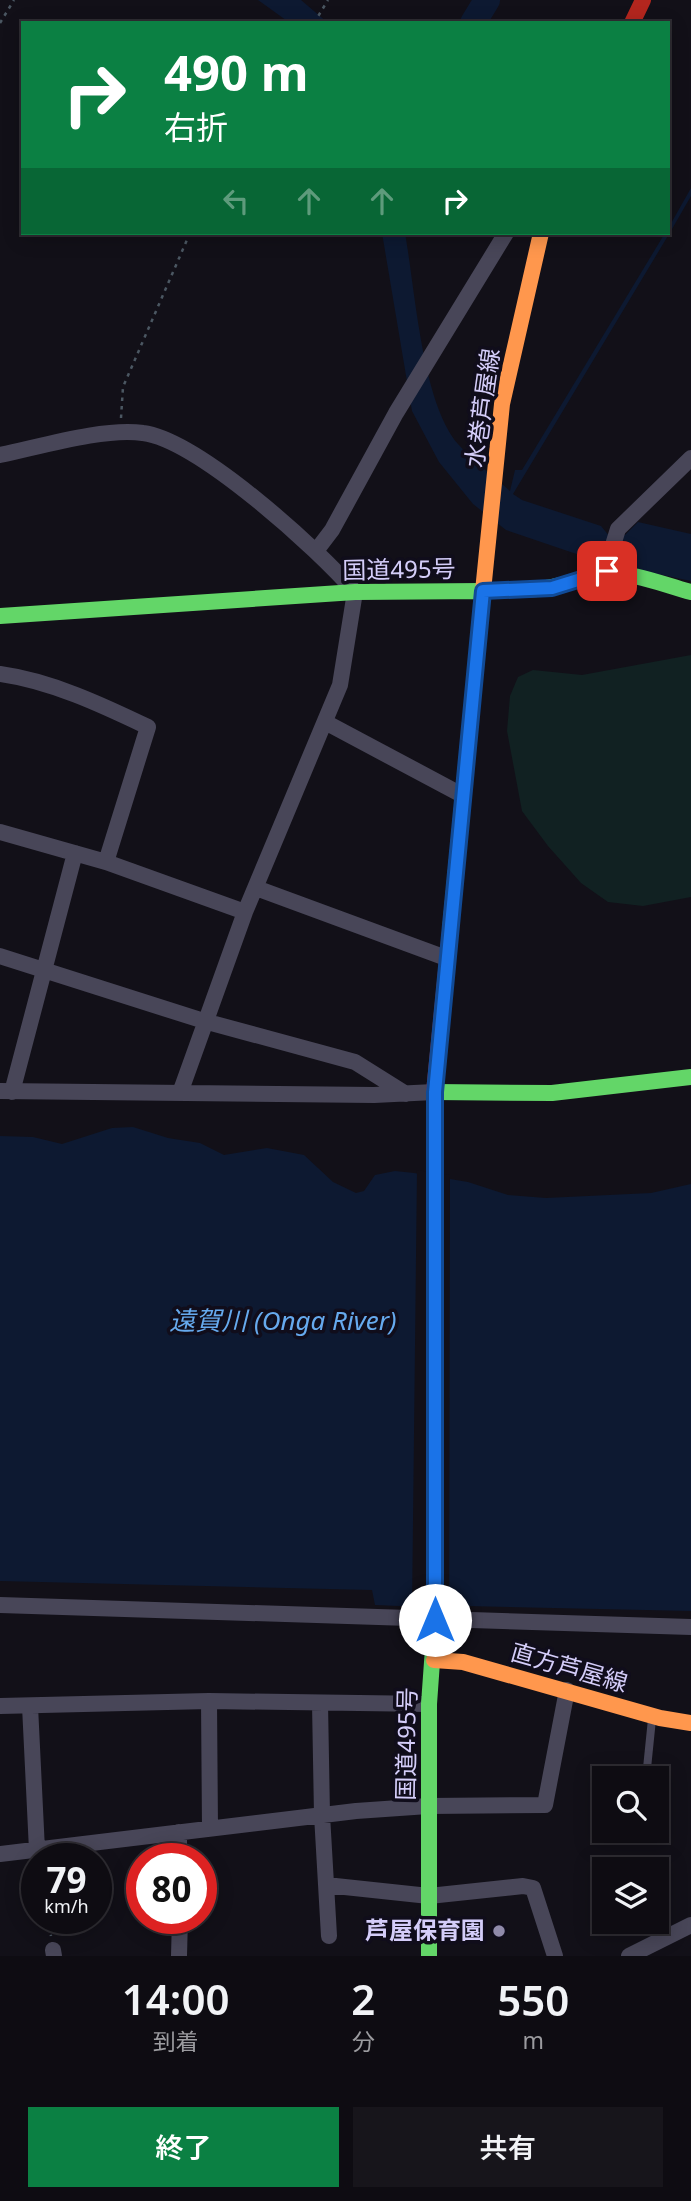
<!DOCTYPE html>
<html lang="ja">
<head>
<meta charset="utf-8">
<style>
  body { margin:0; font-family:"Noto Sans","Noto Sans JP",sans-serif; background:#17151b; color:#f1f3f6; height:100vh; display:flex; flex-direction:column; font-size:26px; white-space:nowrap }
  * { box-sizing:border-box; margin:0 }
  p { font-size:23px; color:#9b9b9f }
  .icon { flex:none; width:38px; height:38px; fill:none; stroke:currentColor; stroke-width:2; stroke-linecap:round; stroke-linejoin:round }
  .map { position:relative; height:1956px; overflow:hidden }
  .panel { display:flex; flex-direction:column; background:#0e0c12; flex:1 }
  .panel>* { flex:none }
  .banner { position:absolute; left:21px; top:21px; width:649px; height:214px; border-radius:0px; box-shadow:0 4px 18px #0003,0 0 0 2px #2e2c32; background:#0b8043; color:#fff; overflow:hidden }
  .fabs { position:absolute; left:592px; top:1766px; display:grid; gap:14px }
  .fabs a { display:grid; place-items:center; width:77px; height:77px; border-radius:0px; background:#0e0c12; box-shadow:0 4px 18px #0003,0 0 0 2px #2e2c32; font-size:35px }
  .speed { position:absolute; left:21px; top:1843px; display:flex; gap:14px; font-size:35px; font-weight:700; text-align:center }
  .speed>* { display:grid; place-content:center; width:91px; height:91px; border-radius:50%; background:#0e0c12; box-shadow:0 4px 18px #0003,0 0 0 2px #2e2c32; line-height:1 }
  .speed small { font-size:18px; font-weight:400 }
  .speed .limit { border:10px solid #d22; background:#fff; color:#111 }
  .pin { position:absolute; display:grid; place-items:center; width:60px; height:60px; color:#fff; margin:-30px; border-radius:14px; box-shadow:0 4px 10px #0006 }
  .me { position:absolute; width:77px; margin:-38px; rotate:0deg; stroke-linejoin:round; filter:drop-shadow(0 0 5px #0008) }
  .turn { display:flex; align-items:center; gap:24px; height:147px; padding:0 28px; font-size:32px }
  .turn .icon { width:91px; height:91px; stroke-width:2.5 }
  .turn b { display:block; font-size:49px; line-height:60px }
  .lanes { display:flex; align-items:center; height:66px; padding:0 28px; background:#0003; justify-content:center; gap:35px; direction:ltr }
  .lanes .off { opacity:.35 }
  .eta { display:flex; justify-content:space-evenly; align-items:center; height:119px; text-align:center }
  .eta b { font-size:42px; font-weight:600; line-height:49px }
  .action { display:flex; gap:14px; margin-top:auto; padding:14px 28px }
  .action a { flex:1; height:80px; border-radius:0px; background:#0b8043; color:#fff; font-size:28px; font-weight:600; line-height:80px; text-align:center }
  .action a+a { background:#17151b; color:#f1f3f6 }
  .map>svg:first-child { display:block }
  .green { fill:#112122 }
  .water { fill:#0d1931 }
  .pier { fill:#121018 }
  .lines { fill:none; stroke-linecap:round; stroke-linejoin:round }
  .river { stroke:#0d1931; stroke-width:26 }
  .path { stroke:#4b5762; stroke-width:2.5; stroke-dasharray:3.5 5; stroke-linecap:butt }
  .lane { stroke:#484658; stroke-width:8 }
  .street { stroke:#484658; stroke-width:16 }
  .fast { stroke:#63d668; stroke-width:16 }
  .slow { stroke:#ff974d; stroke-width:16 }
  .jam { stroke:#b3261e; stroke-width:16 }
  .route-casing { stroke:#114b97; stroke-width:18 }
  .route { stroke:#1a73e8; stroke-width:12 }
  .poi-dot { fill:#908baa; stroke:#100d1b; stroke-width:2.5 }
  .labels { text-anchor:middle; stroke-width:7; stroke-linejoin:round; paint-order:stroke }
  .street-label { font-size:24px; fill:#d4cdf9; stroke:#100d1b }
  .poi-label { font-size:24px; font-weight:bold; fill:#d4cdf9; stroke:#100d1b; text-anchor:end }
  .water-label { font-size:26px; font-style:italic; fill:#6ae; stroke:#100d1b }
</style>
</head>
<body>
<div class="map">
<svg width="691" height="1956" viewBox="0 0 691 1956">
  <rect width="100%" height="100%" fill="#121018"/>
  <!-- green -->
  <path class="green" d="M691 655V897L643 906 608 902 581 883 548 846 522 811 507 731 510 696 518 677 533 670 582 675Z"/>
  <!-- water -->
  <path class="water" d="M258 0H301L328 23H290Z
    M691 188V196L672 229 513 494 522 500 601 526 610 537 625 535 638 522 691 534V581L600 562 506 530 473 504 439 462 412 411 382 233H405C415 288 422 403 458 444 473 461 493 476 510 491L515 470H522L665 233H668L669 227Z
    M133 1127 168 1138 200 1143 224 1155 267 1148 304 1155 333 1182 356 1193 364 1191 375 1175 395 1171 414 1173 468 1182 508 1195 546 1198 651 1193 691 1184V1611L466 1606 452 1625 425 1607 375 1605 372 1590 0 1581V1136L33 1137 62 1144 112 1128Z"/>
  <!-- pier -->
  <path class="pier" d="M417 1170 450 1175 449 1623 421 1610H412Z"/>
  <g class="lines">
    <!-- river -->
    <path class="river" d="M473 23 487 0"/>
    <!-- path -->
    <path class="path" d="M0 23 14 0
      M314 23 328 0
      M121 418 123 387 190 233
      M48 1918 51 1936"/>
    <!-- lane -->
    <path class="lane" d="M646 1778 652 1719"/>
    <!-- street -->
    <path class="street" d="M0 455C39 447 105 427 143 433 198 440 318 549 355 592L340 685 245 912 180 1093
      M316 551 332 530 396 413 506 233
      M604 574 618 529 691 458
      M0 674C51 681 102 705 148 727L106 862
      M325 722 462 795
      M0 832 106 862 245 912
      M256 888 446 958
      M0 956 204 1021 355 1062 406 1094
      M0 1091 374 1095 434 1092
      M12 1092 75 853
      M0 1605 691 1627
      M209 1701 210 1829
      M320 1703 322 1815 329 1936
      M0 1706 209 1701 429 1704
      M30 1706 37 1850
      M179 1832V1858
      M0 1854 356 1811 428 1806 545 1805 567 1690
      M326 1885 429 1896 523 1886 533 1888 555 1956
      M53 1950 54 1956
      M179 1956 180 1918
      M629 1956 691 1925"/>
    <!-- fast -->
    <path class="fast" d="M538 589C561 588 581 577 604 574 632 571 664 585 691 592
      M0 616 355 592 483 591 450 931
      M434 1092 552 1093 691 1077
      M429 1956V1704L435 1620V1527"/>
    <!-- slow -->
    <path class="slow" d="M538 589 483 591 502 404 541 233
      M434 1128 435 1527
      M434 1660 463 1662 660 1718 691 1723"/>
    <!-- jam -->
    <path class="jam" d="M632 23 643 0
      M434 1128V1092L450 931"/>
  </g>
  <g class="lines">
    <!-- route casing -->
    <g class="route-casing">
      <path id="route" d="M435 1620V1092L483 591 552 588 607 571"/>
    </g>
    <!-- route -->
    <use href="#route" class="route"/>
  </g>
  <!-- markers -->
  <circle class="poi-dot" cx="499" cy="1931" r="7"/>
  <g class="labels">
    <!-- street labels -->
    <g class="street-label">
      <text transform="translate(483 408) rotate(-82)" y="8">水巻芦屋線</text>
      <text transform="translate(399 570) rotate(-1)" y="8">国道495号</text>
      <text transform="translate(569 1668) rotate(16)" y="8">直方芦屋線</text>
      <text transform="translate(407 1744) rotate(-89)" y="8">国道495号</text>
    </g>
    <!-- poi labels -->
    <g class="poi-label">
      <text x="485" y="1939">芦屋保育園</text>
    </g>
    <!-- water labels -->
    <g class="water-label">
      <text x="283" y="1330">遠賀川 (Onga River)</text>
    </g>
  </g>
</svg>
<div class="fabs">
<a><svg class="icon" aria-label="search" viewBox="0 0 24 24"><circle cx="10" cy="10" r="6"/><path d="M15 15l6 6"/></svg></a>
<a><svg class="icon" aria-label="layers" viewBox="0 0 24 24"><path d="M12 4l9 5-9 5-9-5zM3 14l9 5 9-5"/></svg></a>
</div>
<div class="speed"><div>79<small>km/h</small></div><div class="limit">80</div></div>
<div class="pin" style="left:607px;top:571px;background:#d93025"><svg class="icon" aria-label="arrive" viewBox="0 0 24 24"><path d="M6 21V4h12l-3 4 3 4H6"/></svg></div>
<svg class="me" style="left:435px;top:1620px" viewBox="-20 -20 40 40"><circle r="19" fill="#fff"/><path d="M0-13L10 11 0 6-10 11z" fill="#1a73e8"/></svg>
<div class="banner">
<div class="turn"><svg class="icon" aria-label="right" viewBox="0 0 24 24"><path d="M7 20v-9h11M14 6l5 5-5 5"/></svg><div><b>490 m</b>右折</div></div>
<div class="lanes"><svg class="icon off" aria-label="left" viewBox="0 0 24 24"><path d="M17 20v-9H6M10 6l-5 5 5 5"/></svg><svg class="icon off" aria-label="ahead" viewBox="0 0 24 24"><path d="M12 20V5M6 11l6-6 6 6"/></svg><svg class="icon off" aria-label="ahead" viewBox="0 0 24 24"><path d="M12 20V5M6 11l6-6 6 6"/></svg><svg class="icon" aria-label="right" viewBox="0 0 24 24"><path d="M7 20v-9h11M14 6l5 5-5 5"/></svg></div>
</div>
</div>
<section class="panel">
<div class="eta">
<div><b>14:00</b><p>到着</p></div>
<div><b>2</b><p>分</p></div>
<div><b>550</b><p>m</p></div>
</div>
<div class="action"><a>終了</a><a>共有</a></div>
</section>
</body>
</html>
